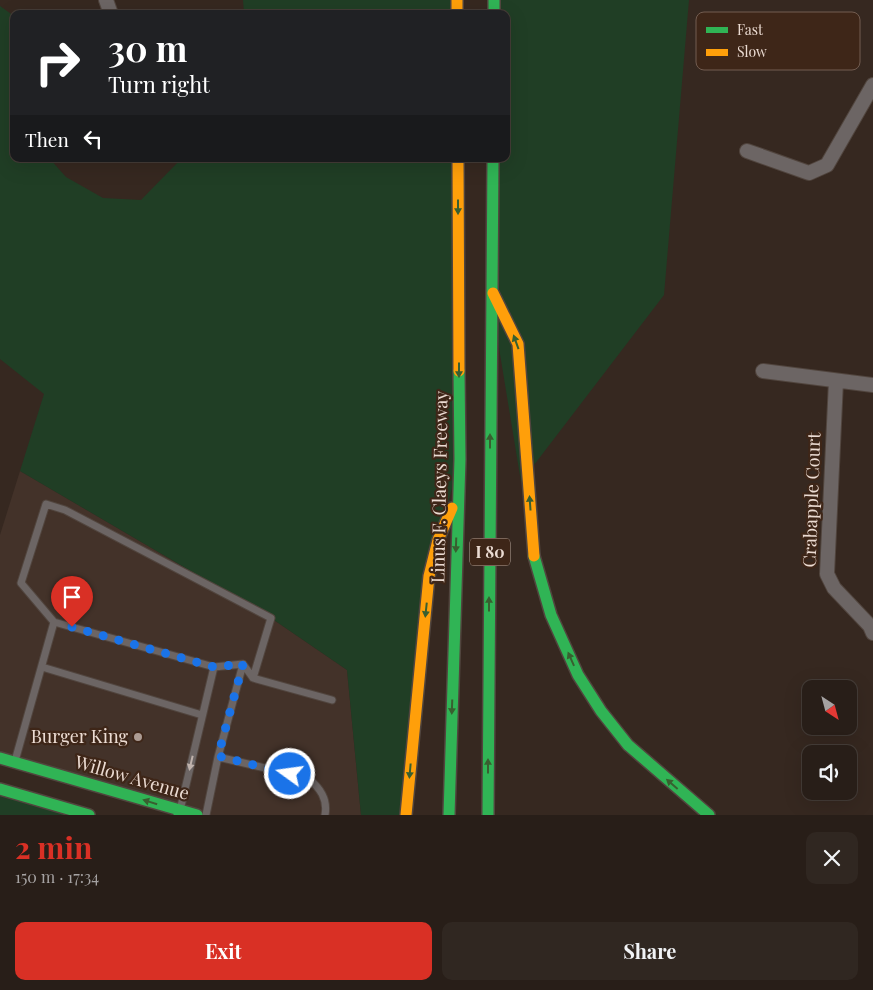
<!DOCTYPE html>
<html lang="en">
<head>
<meta charset="utf-8">
<style>
  body { margin:0; font-family:"Playfair Display",serif; background:#302721; color:#f1f3f6; height:100vh; display:flex; flex-direction:column; font-size:19px; white-space:nowrap }
  * { box-sizing:border-box; margin:0 }
  p { font-size:16px; color:#a5a2a2 }
  .icon { flex:none; width:28px; height:28px; fill:none; stroke:currentColor; stroke-width:2; stroke-linecap:round; stroke-linejoin:round }
  .map { position:relative; height:815px; overflow:hidden }
  .sheet { display:flex; flex-direction:column; background:#281e18; flex:1 }
  .sheet>* { flex:none }
  .hud { position:absolute; left:10px; top:10px; width:500px; height:152px; border-radius:10px; box-shadow:0 5px 20px #0002,0 0 0 1px #443c37; background:#202124; color:#fff; overflow:hidden }
  .needle { width:32px; rotate:144deg }
  .tools { position:absolute; left:802px; top:680px; display:grid; gap:10px }
  .tools a { display:grid; place-items:center; width:55px; height:55px; border-radius:10px; background:#281e18; box-shadow:0 5px 20px #0002,0 0 0 1px #443c37; font-size:25px }
  .pin { position:absolute; display:grid; place-items:center; width:42px; height:42px; color:#fff; margin:-51px -21px; border-radius:50% 50% 50% 0; rotate:-45deg; box-shadow:0 0 5px #0007 }
  .pin .icon { rotate:45deg }
  .me { position:absolute; width:55px; margin:-28px; rotate:284deg; stroke-linejoin:round; filter:drop-shadow(0 0 4px #0008) }
  .turn { display:flex; align-items:center; gap:18px; height:105px; padding:0 15px; font-size:22px }
  .turn .icon { width:65px; height:65px; stroke-width:2.5 }
  .turn b { display:block; font-size:35px; line-height:42px }
  .then { display:flex; align-items:center; height:48px; padding:0 15px; background:#0003; gap:10px; font-size:19px }
  .round { display:grid; place-items:center; flex:none; width:52px; height:52px; border-radius:10px; background:#302721 }
  .overview { display:flex; align-items:center; justify-content:space-between; height:85px; padding:0 15px }
  h1 { font-size:30px; font-weight:700; line-height:38px; color:#d93025 }
  .button { display:flex; gap:10px; margin-top:auto; padding:10px 15px }
  .button a { flex:1; height:58px; border-radius:10px; background:#d93025; color:#fff; font-size:20px; font-weight:700; line-height:58px; text-align:center }
  .button a+a { background:#302721; color:#f1f3f6 }
  .map>svg:first-child { display:block }
  .commercial { fill:#433229 }
  .green { fill:#203e25 }
  .lines { fill:none; stroke-linecap:round; stroke-linejoin:round }
  .lane-casing { stroke:#51453e; stroke-width:9 }
  .street-casing { stroke:#51453e; stroke-width:16 }
  .fast-casing { stroke:#51453e; stroke-width:14 }
  .slow-casing { stroke:#51453e; stroke-width:14 }
  .lane { stroke:#6c6564; stroke-width:7 }
  .street { stroke:#6c6564; stroke-width:14 }
  .fast { stroke:#30b455; stroke-width:11 }
  .slow { stroke:#ff9f0a; stroke-width:11 }
  .oneway { fill:#385f30 }
  .oneway2 { fill:#bfb2ac }
  .route { stroke:#1a73e8; stroke-width:9; stroke-dasharray:0 16.2 }
  .poi-dot { fill:#ac9c94; stroke:#3e2618; stroke-width:2 }
  .labels { text-anchor:middle; stroke-width:4.5; stroke-linejoin:round; paint-order:stroke }
  .shield { fill:#3e2618; stroke:#b7a59a; stroke-width:1 }
  .shield-label { font-size:16px; font-weight:bold; fill:#ebdbd2 }
  .street-label { font-size:18px; fill:#ebdbd2; stroke:#3e2618 }
  .poi-label { font-size:18px; fill:#ebdbd2; stroke:#3e2618; text-anchor:end }
  .key { fill:#3e2618; stroke:#725c50; stroke-width:1 }
  .key-label { font-size:14px; fill:#ebdbd2 }
</style>
</head>
<body>
<div class="map">
<svg width="873" height="815" viewBox="0 0 873 815">
  <rect width="100%" height="100%" fill="#362820"/>
  <!-- commercial -->
  <path class="commercial" d="M20 471 271 618 347 670 361 815H197L0 758V535Z"/>
  <!-- green -->
  <path class="green" d="M243 0H457V14H244Z
    M493 0H689L664 295 521 482 489 287 491 159H506V14Z
    M0 6 14 16V159H50L66 177 103 198 141 200 181 159H458L460 459 438 540 406 815H361L347 670 271 618 20 471 44 394 0 359Z
    M0 789 89 815H0Z"/>
  <g class="lines">
    <!-- lane casing -->
    <g class="lane-casing">
      <path id="lane" d="M54 622 21 583 46 504 65 510 271 618 253 678
        M42 667 202 715
        M218 757 308 778C320 788 328 799 325 815
        M15 761 54 622 214 667 243 664 253 678 332 700
        M181 806 214 667
        M206 815 218 757 243 664"/>
    </g>
    <!-- street casing -->
    <g class="street-casing">
      <path id="street" d="M106 0 111 14
        M747 151 809 173 827 165 873 85
        M763 371 873 385
        M836 381 827 574 834 588 870 626 873 633"/>
    </g>
    <!-- fast casing -->
    <g class="fast-casing">
      <path id="fast" d="M494 0V14
        M534 556 551 615 578 675 601 711 628 745 709 815
        M0 758 197 815
        M0 789 89 815
        M179 815 180 811
        M449 815 460 459 459 371
        M488 815 493 159"/>
    </g>
    <!-- slow casing -->
    <g class="slow-casing">
      <path id="slow" d="M457 0V14
        M458 159 459 371
        M493 293 518 344 534 556
        M406 815 429 576 438 540 452 508"/>
    </g>
    <!-- lane -->
    <use href="#lane" class="lane"/>
    <!-- street -->
    <use href="#street" class="street"/>
    <!-- fast -->
    <use href="#fast" class="fast"/>
    <!-- slow -->
    <use href="#slow" class="slow"/>
  </g>
  <!-- one-way arrows -->
  <defs><path id="oneway-solid" d="M-6-.8H1V-3.2L6.5 0L1 3.2V.8H-6Z" transform="scale(1.25)"/></defs>
  <g class="oneway">
    <use href="#oneway-solid" transform="translate(458 207) rotate(90)"/>
    <use href="#oneway-solid" transform="translate(516 342) rotate(-110)"/>
    <use href="#oneway-solid" transform="translate(459 370) rotate(90)"/>
    <use href="#oneway-solid" transform="translate(490 441) rotate(-90)"/>
    <use href="#oneway-solid" transform="translate(530 503) rotate(-94)"/>
    <use href="#oneway-solid" transform="translate(456 545) rotate(92)"/>
    <use href="#oneway-solid" transform="translate(489 604) rotate(-90)"/>
    <use href="#oneway-solid" transform="translate(426 610) rotate(96)"/>
    <use href="#oneway-solid" transform="translate(571 659) rotate(-114)"/>
    <use href="#oneway-solid" transform="translate(452 707) rotate(92)"/>
    <use href="#oneway-solid" transform="translate(488 766) rotate(-90)"/>
    <use href="#oneway-solid" transform="translate(410 771) rotate(95)"/>
    <use href="#oneway-solid" transform="translate(672 784) rotate(-139)"/>
    <use href="#oneway-solid" transform="translate(150 802) rotate(-163)"/>
  </g>
  <use class="oneway2" href="#oneway-solid" transform="translate(191 763) rotate(103)"/>
  <g class="lines">
    <!-- route -->
    <path class="route" d="M72 627 214 667 243 664 218 756 290 774"/>
  </g>
  <!-- markers -->
  <circle class="poi-dot" cx="138" cy="737" r="5"/>
  <g class="labels">
    <!-- shield labels -->
    <rect class="shield" x="470" y="538.5" width="40" height="27" rx="4"/>
    <g class="shield-label">
      <text x="490" y="558">I 80</text>
    </g>
    <!-- street labels -->
    <g class="street-label">
      <text transform="translate(440 487) rotate(-89)" y="6">Linus F. Claeys Freeway</text>
      <text transform="translate(812 500) rotate(-88)" y="6">Crabapple Court</text>
      <text transform="translate(132 778) rotate(16)" y="6">Willow Avenue</text>
    </g>
    <!-- poi labels -->
    <g class="poi-label">
      <text x="128" y="743">Burger King</text>
    </g>
  </g>
  <!-- legend -->
  <rect x="696" y="12" width="164" height="58" rx="8" class="key"/>
  <rect x="706" y="27" width="22" height="6" fill="#30b455"/>
  <rect x="706" y="49" width="22" height="7" fill="#ff9f0a"/>
  <g class="key-label">
    <text x="737" y="35">Fast</text>
    <text x="737" y="57">Slow</text>
  </g>
</svg>
<div class="tools">
<a><svg class="needle" viewBox="-14 -14 28 28"><path d="M0-13l5 13h-10z" fill="#e53935"/><path d="M0 13l5-13h-10z" fill="#a5a2a2"/></svg></a>
<a><svg class="icon" aria-label="sound" viewBox="0 0 24 24"><path d="M4 9h4l5-4v14l-5-4H4zM17 9q2 3 0 6"/></svg></a>
</div>
<div class="pin" style="left:72px;top:627px;background:#d93025"><svg class="icon" aria-label="arrive" viewBox="0 0 24 24"><path d="M6 21V4h12l-3 4 3 4H6"/></svg></div>
<svg class="me" style="left:290px;top:774px" viewBox="-20 -20 40 40"><circle r="17" fill="#1a73e8" stroke="#fff" stroke-width="3"/><path d="M0-11L8 9 0 5-8 9z" fill="#fff"/></svg>
<div class="hud">
<div class="turn"><svg class="icon" aria-label="right" viewBox="0 0 24 24"><path d="M7 20v-9h11M14 6l5 5-5 5"/></svg><div><b>30 m</b>Turn right</div></div>
<div class="then">Then<svg class="icon" aria-label="left" viewBox="0 0 24 24"><path d="M17 20v-9H6M10 6l-5 5 5 5"/></svg></div>
</div>
</div>
<section class="sheet">
<div class="overview"><div><h1>2 min</h1><p>150 m · 17:34</p></div><a class="round"><svg class="icon" aria-label="close" viewBox="0 0 24 24"><path d="M6 6l12 12M18 6L6 18"/></svg></a></div>
<div class="button"><a>Exit</a><a>Share</a></div>
</section>
</body>
</html>
